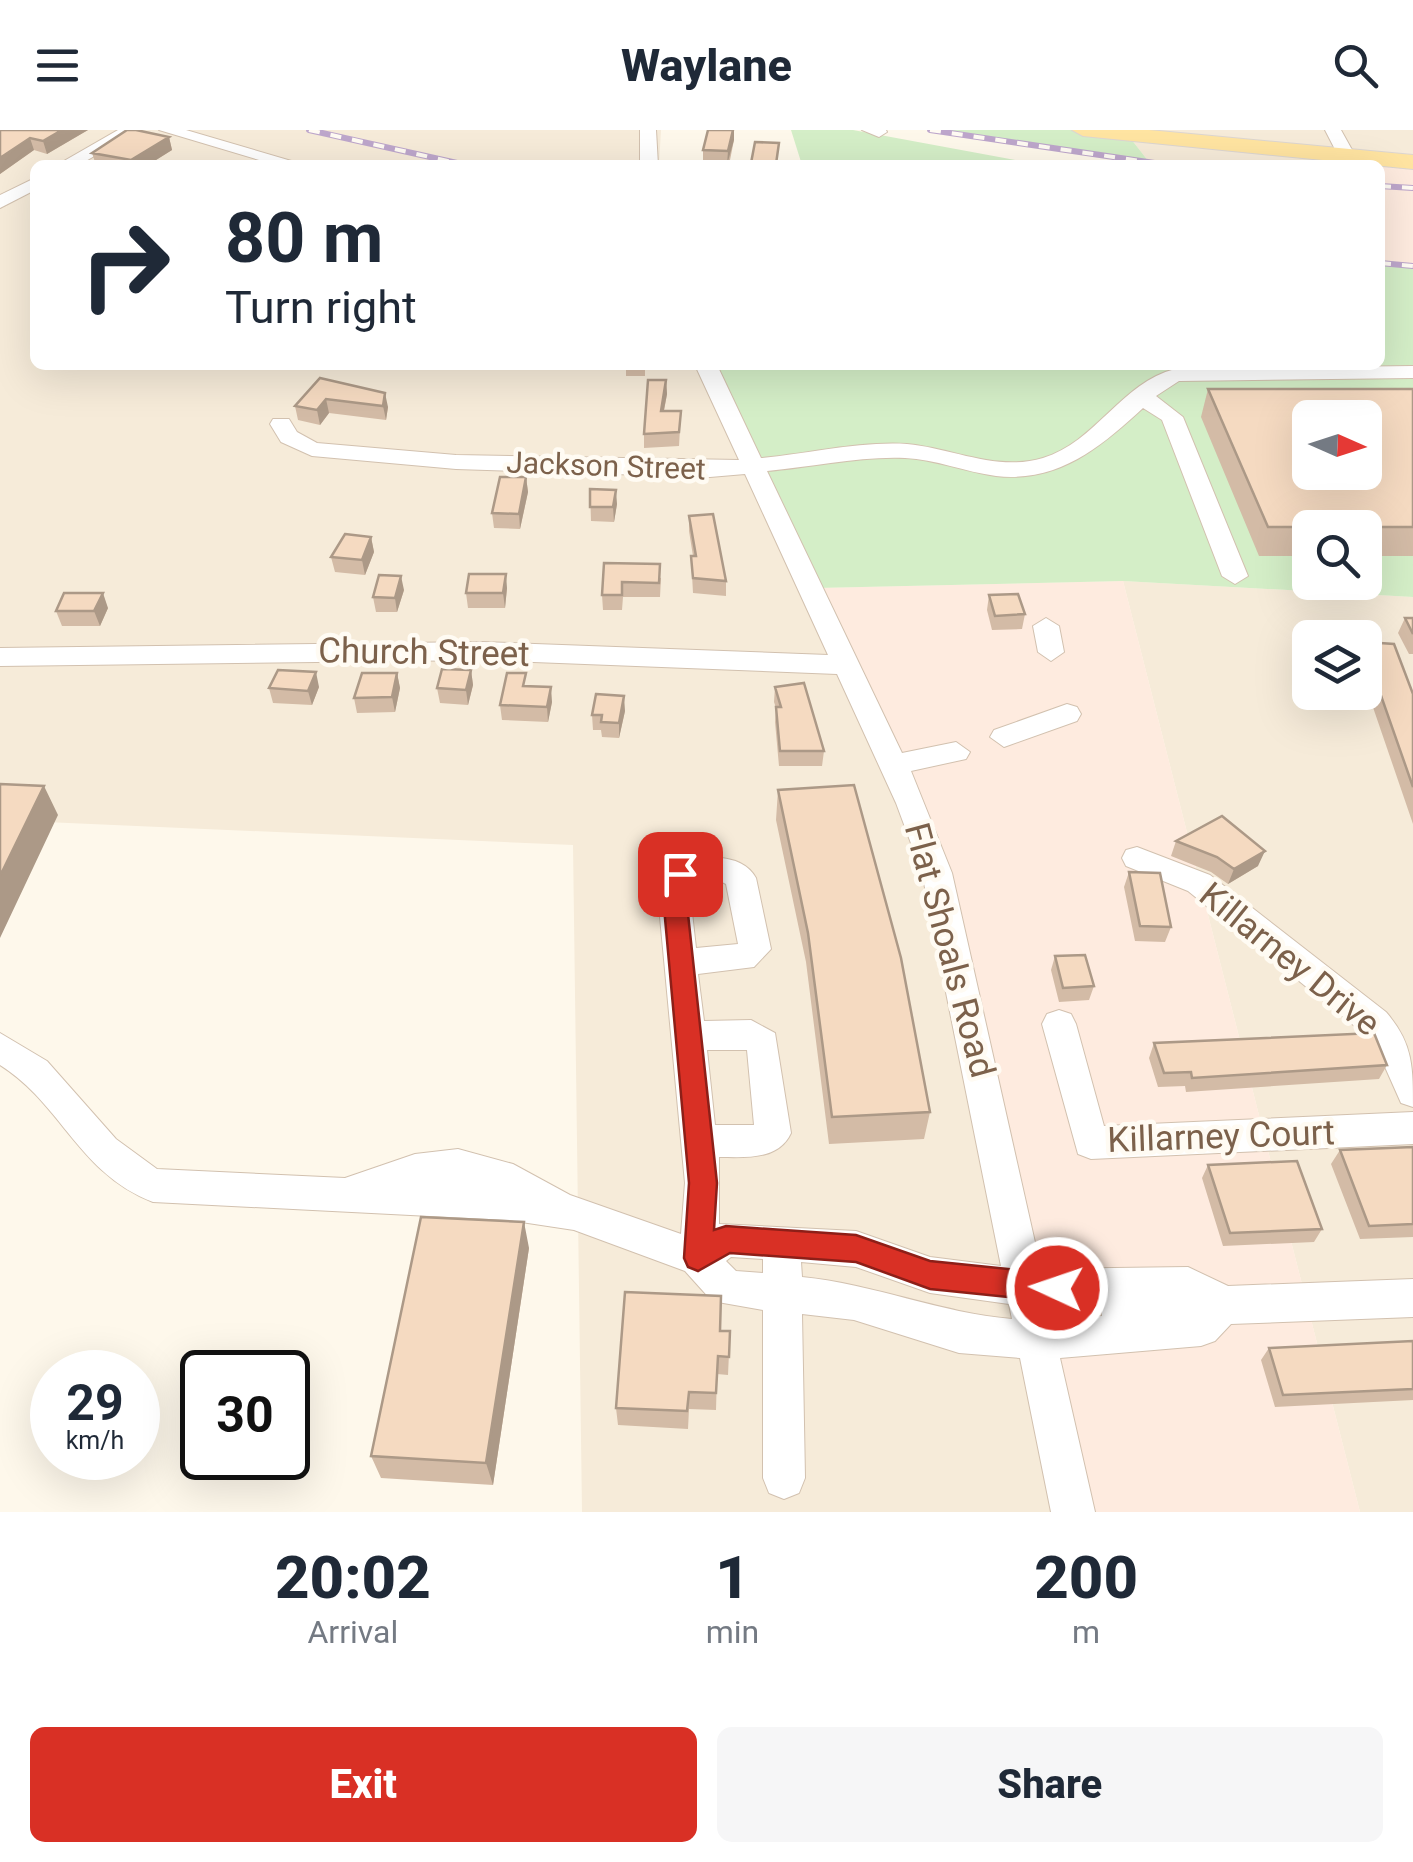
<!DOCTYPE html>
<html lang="en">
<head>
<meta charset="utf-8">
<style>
  body { margin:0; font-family:Roboto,sans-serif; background:#f6f6f7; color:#1f2937; height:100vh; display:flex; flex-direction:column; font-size:38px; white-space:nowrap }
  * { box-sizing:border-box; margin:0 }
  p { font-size:32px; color:#747a83 }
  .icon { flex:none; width:55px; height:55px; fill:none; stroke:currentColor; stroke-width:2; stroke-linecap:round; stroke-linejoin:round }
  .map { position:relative; height:1382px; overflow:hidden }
  .panel { display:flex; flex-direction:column; background:#fff; flex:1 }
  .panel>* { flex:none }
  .hud { position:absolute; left:30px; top:30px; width:1355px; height:210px; border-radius:15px; box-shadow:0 10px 40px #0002; background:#fff; color:#1f2937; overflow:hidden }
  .needle { width:65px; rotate:93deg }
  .controls { position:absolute; left:1292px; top:270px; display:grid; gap:20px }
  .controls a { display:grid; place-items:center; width:90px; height:90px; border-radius:15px; background:#fff; box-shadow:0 10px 40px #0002; font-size:50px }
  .speed { position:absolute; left:30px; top:1220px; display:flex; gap:20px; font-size:50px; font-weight:700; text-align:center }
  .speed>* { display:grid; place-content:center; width:130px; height:130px; border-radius:50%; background:#fff; box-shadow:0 10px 40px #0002; line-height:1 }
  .speed small { font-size:25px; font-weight:400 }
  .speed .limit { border:5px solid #111; border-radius:15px; background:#fff; color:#111 }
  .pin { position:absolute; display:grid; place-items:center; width:85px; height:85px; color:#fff; margin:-42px; border-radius:20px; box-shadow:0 5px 15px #0006 }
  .me { position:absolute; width:110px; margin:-55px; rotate:273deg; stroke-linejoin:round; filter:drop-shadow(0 0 8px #0008) }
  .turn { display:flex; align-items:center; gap:35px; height:210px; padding:0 30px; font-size:45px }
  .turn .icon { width:130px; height:130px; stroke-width:2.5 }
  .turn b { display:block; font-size:70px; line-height:85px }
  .eta { display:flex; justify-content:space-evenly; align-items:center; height:170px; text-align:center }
  .eta b { font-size:60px; font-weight:800; line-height:70px }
  .button { display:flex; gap:20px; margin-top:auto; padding:20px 30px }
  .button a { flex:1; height:115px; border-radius:15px; background:#d93025; color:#fff; font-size:40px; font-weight:800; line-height:115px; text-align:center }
  .button a+a { background:#f6f6f7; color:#1f2937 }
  header { display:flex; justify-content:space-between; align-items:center; height:130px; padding:0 30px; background:#fff; font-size:45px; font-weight:800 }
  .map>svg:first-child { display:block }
  .residential { fill:#f6ebd9; fill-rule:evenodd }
  .commercial { fill:#feebdf }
  .green { fill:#d4eec7; fill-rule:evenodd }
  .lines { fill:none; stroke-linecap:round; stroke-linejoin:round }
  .minor-casing { stroke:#d2c1af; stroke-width:2 }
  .major-casing { stroke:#ddd6d0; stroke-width:2 }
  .minor { fill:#fff; fill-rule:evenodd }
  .major { fill:#ffe4a1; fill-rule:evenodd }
  .rail-casing { stroke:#bda6cb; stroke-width:6 }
  .rail { stroke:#fffbf3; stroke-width:4; stroke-dasharray:11; stroke-linecap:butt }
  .wall { fill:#d3bba6 }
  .shaded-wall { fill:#ac9987 }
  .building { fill:#f5dac1; stroke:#ac9987; stroke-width:2.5; fill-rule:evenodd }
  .route { fill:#d93025; stroke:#8d1f18; stroke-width:2.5 }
  .labels { text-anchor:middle; stroke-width:9; stroke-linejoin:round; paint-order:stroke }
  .far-street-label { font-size:30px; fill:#7c614b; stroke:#fffbf3 }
  .street-label { font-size:35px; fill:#7c614b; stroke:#fffbf3 }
</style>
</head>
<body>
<header><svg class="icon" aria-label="menu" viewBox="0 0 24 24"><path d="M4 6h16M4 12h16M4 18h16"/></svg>Waylane<svg class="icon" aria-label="search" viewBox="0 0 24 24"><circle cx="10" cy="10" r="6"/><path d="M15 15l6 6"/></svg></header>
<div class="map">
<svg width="1413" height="1382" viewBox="0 0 1413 1382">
  <rect width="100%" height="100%" fill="#fef8eb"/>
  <!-- residential -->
  <path class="residential" d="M0 0H661L659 35H35V235H704L943 741 1076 1382H582L573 715 0 690Z
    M1124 0H1413V31L1149 32Z
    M1123 451 1413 467V1382H1360ZM1310 508H1365V562H1310Z"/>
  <!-- commercial -->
  <path class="commercial" d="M1413 31V134L1380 130V35L1149 32Z
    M1123 451 1360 1382H1076L943 741 817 458Z"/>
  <!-- green -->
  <path class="green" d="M791 0H853L1043 35H802Z
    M941 0H1124L1149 32 969 6Z
    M1380 130 1413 134V467L1123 451 817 458 705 235H1380ZM1310 288H1365V342H1310ZM1310 398H1365V452H1310Z"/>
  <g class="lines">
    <!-- minor casing -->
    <g class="minor-casing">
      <path id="minor" d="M118 0H139L79 35H57Z
        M159 0H186L305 35H276Z
        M640 0H656L658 35H640Z
        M862 0H886L887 2 879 7Z
        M1325 0H1341L1356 27 1353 31H1341Z
        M35 48V60L0 78V65Z
        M695 235H717L761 328C807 324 860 311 907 314 952 318 997 342 1043 328 1096 312 1122 252 1175 239L1413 236V248L1179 251 1156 266 1183 287 1248 446 1235 454 1222 446 1162 290 1143 278C1101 317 1058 353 996 346 965 342 935 329 905 328 861 326 812 337 767 341L902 623 956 612 970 622 966 629 911 641 952 743 1041 1139 1188 1137 1228 1156 1413 1149V1187L1231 1194 1215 1211 1201 1216 1060 1228 1095 1382H1051L1020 1228 959 1223 854 1190 802 1184 805 1348 799 1363 784 1369 769 1363 763 1348V1180L712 1171 685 1141 574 1100 508 1090 153 1072C79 1044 62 974 0 935V903L47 931 116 1009 157 1039 345 1048 415 1024 458 1019 513 1034 570 1065 681 1104 685 1053 657 755 669 736C695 727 740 719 756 748L771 819 754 837 698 844 704 891 751 890 775 903 791 1003C778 1031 745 1027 719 1027V1094L856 1101 930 1127 1001 1136 922 743 896 673 837 544 482 530 0 536V518L482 512 828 525 745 344 710 347 456 339 312 326 281 312 270 294 273 289H289L297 302 317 313 456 325 739 330ZM720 751 726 754 738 814 696 818 689 756ZM707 920H747L754 995H715ZM731 1127 763 1129V1143L736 1141 726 1131ZM801 1132 856 1137 930 1163 1009 1174 1012 1189C940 1183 874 1154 802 1147ZM1101 1175 1102 1186 1052 1190 1049 1176Z
        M1046 488 1059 496 1064 522 1051 531 1038 522 1033 496Z
        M1067 574 1077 577 1081 584 1077 591 1004 617 990 607 994 600Z
        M1137 717 1210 745 1386 882C1413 913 1413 937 1413 977L1401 973 1377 919 1362 902 1188 761 1126 736 1122 728 1126 720Z
        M1059 880 1071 884 1076 894 1104 996 1413 982V1014L1091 1029 1078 1024 1042 894 1047 884Z"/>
    </g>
    <!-- major casing -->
    <g class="major-casing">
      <path id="major" d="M1072 0H1149L1413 25V39L1083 6Z"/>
    </g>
    <!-- minor -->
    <use href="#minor" class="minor"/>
    <!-- major -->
    <use href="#major" class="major"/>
    <!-- rail casing -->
    <g class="rail-casing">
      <path id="rail" d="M309 0 466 35
        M930 0 1168 35
        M1380 56 1413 58
        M1380 133 1413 136"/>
    </g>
    <!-- rail -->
    <use href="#rail" class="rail"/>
  </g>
  <!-- wall -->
  <path class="wall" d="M0 0H88L47 24 34 20 0 44Z
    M169 7 172 20 148 35H96L92 23Z
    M734 10 729 35H703V20Z
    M622 235H645V246H626V237H622Z
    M320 248 388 277 386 290 329 283 320 295 298 290 295 276Z
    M666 250 667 264 664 281H681L679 316 644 318V304Z
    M1208 259H1413V426H1365V398H1310V426H1259L1201 287Z
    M526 347 528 362 520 399 494 398 492 383Z
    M590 359 617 374 614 392 591 391Z
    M689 386 726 451V466L693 463 691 426H693L689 401Z
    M371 407 374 422 365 445 335 442 331 427Z
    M604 433 661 448 660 467H623L622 480H603L602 465Z
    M507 458 505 478H468L466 463Z
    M404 460 397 482H376L373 467Z
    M989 465 1025 484 1022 499 992 500 987 480Z
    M108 478 100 496H62L56 481Z
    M1405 488H1413V524H1409L1398 503Z
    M1365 512 1413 564V694L1365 554Z
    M471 540 473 555 468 575 440 573 437 558Z
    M397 543 400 558 395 582 357 583 354 568Z
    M528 556 552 572 548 592 502 590 500 575Z
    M319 557 312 575 273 573 269 558Z
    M775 557 824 621 822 636H779L775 592 776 578 774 572Z
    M625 581 619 608 602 607 601 600H593L592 585Z
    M778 660 930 982 924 1009 829 1014 806 832 776 690Z
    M1176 711 1258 736 1228 754 1211 742 1171 726Z
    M1129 742 1171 797 1165 812 1135 811 1124 757Z
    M1055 826 1094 856 1089 870 1059 872 1051 840Z
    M1154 913 1387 935 1379 949 1186 962 1185 956 1158 957 1149 928Z
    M1413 1017V1107L1360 1109 1331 1034 1340 1020Z
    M1208 1035 1322 1099 1314 1112 1223 1116 1202 1048Z
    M529 1118 493 1355 381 1348 371 1326Z
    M720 1201H730L728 1245 717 1244 716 1280 689 1279 688 1299 618 1295 616 1278Z
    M1413 1211V1270L1275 1277 1261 1230 1269 1218Z"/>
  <!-- shaded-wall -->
  <path class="shaded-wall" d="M62 0H88L47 24 43 11Z
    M733 0H734V10L727 35 728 21Z
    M169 7 172 20 148 35H132L131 30Z
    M30 8 34 20 0 44V28Z
    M666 250 667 264 661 295V281Z
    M385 263 388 277 386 290 383 276Z
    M326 269 329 283 320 295 317 280Z
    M526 347 528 362 520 399 519 384Z
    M616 360 617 374 614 392 613 377Z
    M371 407 374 422 365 445 362 430Z
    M506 444 507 458 505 478 503 463Z
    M401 446 404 460 397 482 395 468Z
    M103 463 108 478 100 496 94 481Z
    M471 540 473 555 468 575 466 560Z
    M316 542 319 557 312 575 308 561Z
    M397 543 400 558 395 582 392 567Z
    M551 557 552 572 548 592 547 577Z
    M624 566 625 581 619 608V593Z
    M44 656 58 685 0 808V746Z
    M1265 721 1258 736 1228 754 1234 739Z
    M524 1092 529 1118 493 1355 486 1333Z"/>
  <!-- building -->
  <path class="building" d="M0 0H62L43 11 30 8 0 28Z
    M127 0H136L169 7 131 30 92 23Z
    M708 0H733L728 21 703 20Z
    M755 12 779 13 776 34 751 33Z
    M320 248 385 263 383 276 326 269 317 280 295 276Z
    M648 250H666L661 281H681L679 302 644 304Z
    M1208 259H1413V397H1268ZM1310 288H1365V342H1310Z
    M500 347H526L519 384 492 383Z
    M590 359 616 360 613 377H590Z
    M713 384 726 451 693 448 691 426H696L689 386Z
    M345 404 371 407 362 430 331 427Z
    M604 433 660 434 659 453 622 452V465H602Z
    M469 444H506L503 463H466Z
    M379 445 401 446 395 468 373 467Z
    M64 463H103L94 481H56Z
    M1018 464 1025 484 995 486 989 465Z
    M1405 488H1413V504Z
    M1365 512 1394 514 1413 564V657L1365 520Z
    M442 539 471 540 466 560 437 558Z
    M278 540 316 542 308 561 269 558Z
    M362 543H397L392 567 354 568Z
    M507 543H526L523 556 551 557 547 577 500 575Z
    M804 553 824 621H780L776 577H781L775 557Z
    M596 564 624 566 619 593 601 592 602 585H592Z
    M0 654 44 656 0 746Z
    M854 655 901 828 930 982 832 987 808 803 778 660Z
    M1222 686 1265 721 1234 739 1217 727 1176 711Z
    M1129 742 1160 743 1171 797 1140 796Z
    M1085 825 1094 856 1063 858 1055 826Z
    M1374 903 1387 935 1192 948 1191 942 1164 943 1154 913Z
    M1413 1017V1094L1369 1096 1340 1020Z
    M1297 1031 1322 1099 1230 1103 1208 1035Z
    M421 1087 524 1092 486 1333 371 1326Z
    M625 1162 721 1166 720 1201H730L729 1227 718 1226 716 1263 689 1262 687 1281 616 1278Z
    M1413 1211V1259L1283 1265 1269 1218Z"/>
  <!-- route -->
  <path class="route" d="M680 735 692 744 685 756 717 1053 714 1100 726 1096 856 1105 930 1131 1057 1144 1067 1148 1071 1158 1067 1168 1057 1172 930 1159 856 1132 730 1123 698 1141 688 1137 684 1128 689 1053 662 755 672 738Z"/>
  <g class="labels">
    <!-- far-street labels -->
    <g class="far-street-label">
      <text transform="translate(606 336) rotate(2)" y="10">Jackson Street</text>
    </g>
    <!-- street labels -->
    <g class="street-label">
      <text transform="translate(424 522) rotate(1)" y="12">Church Street</text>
      <text transform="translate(950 820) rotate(75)" y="12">Flat Shoals Road</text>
      <text transform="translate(1290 829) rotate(39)" y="12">Killarney Drive</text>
      <text transform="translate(1221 1006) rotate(-2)" y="12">Killarney Court</text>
    </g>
  </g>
</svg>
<div class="controls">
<a><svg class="needle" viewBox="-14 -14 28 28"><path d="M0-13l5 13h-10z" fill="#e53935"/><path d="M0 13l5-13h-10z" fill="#747a83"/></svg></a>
<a><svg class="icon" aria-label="search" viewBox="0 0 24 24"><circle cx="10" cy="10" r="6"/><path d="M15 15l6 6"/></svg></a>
<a><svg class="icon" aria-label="layers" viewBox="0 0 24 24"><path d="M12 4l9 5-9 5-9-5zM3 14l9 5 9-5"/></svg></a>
</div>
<div class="speed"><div>29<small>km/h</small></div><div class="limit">30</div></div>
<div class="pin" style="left:680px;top:744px;background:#d93025"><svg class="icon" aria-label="arrive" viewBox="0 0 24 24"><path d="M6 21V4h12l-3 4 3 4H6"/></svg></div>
<svg class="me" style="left:1057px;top:1158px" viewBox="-20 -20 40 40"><circle r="17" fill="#d93025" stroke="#fff" stroke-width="3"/><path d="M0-11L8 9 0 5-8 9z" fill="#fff"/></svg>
<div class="hud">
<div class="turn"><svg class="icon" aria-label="right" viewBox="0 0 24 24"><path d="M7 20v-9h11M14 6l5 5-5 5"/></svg><div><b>80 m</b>Turn right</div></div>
</div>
</div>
<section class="panel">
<div class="eta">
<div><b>20:02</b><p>Arrival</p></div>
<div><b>1</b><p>min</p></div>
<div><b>200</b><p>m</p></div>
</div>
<div class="button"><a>Exit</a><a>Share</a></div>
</section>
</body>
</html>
